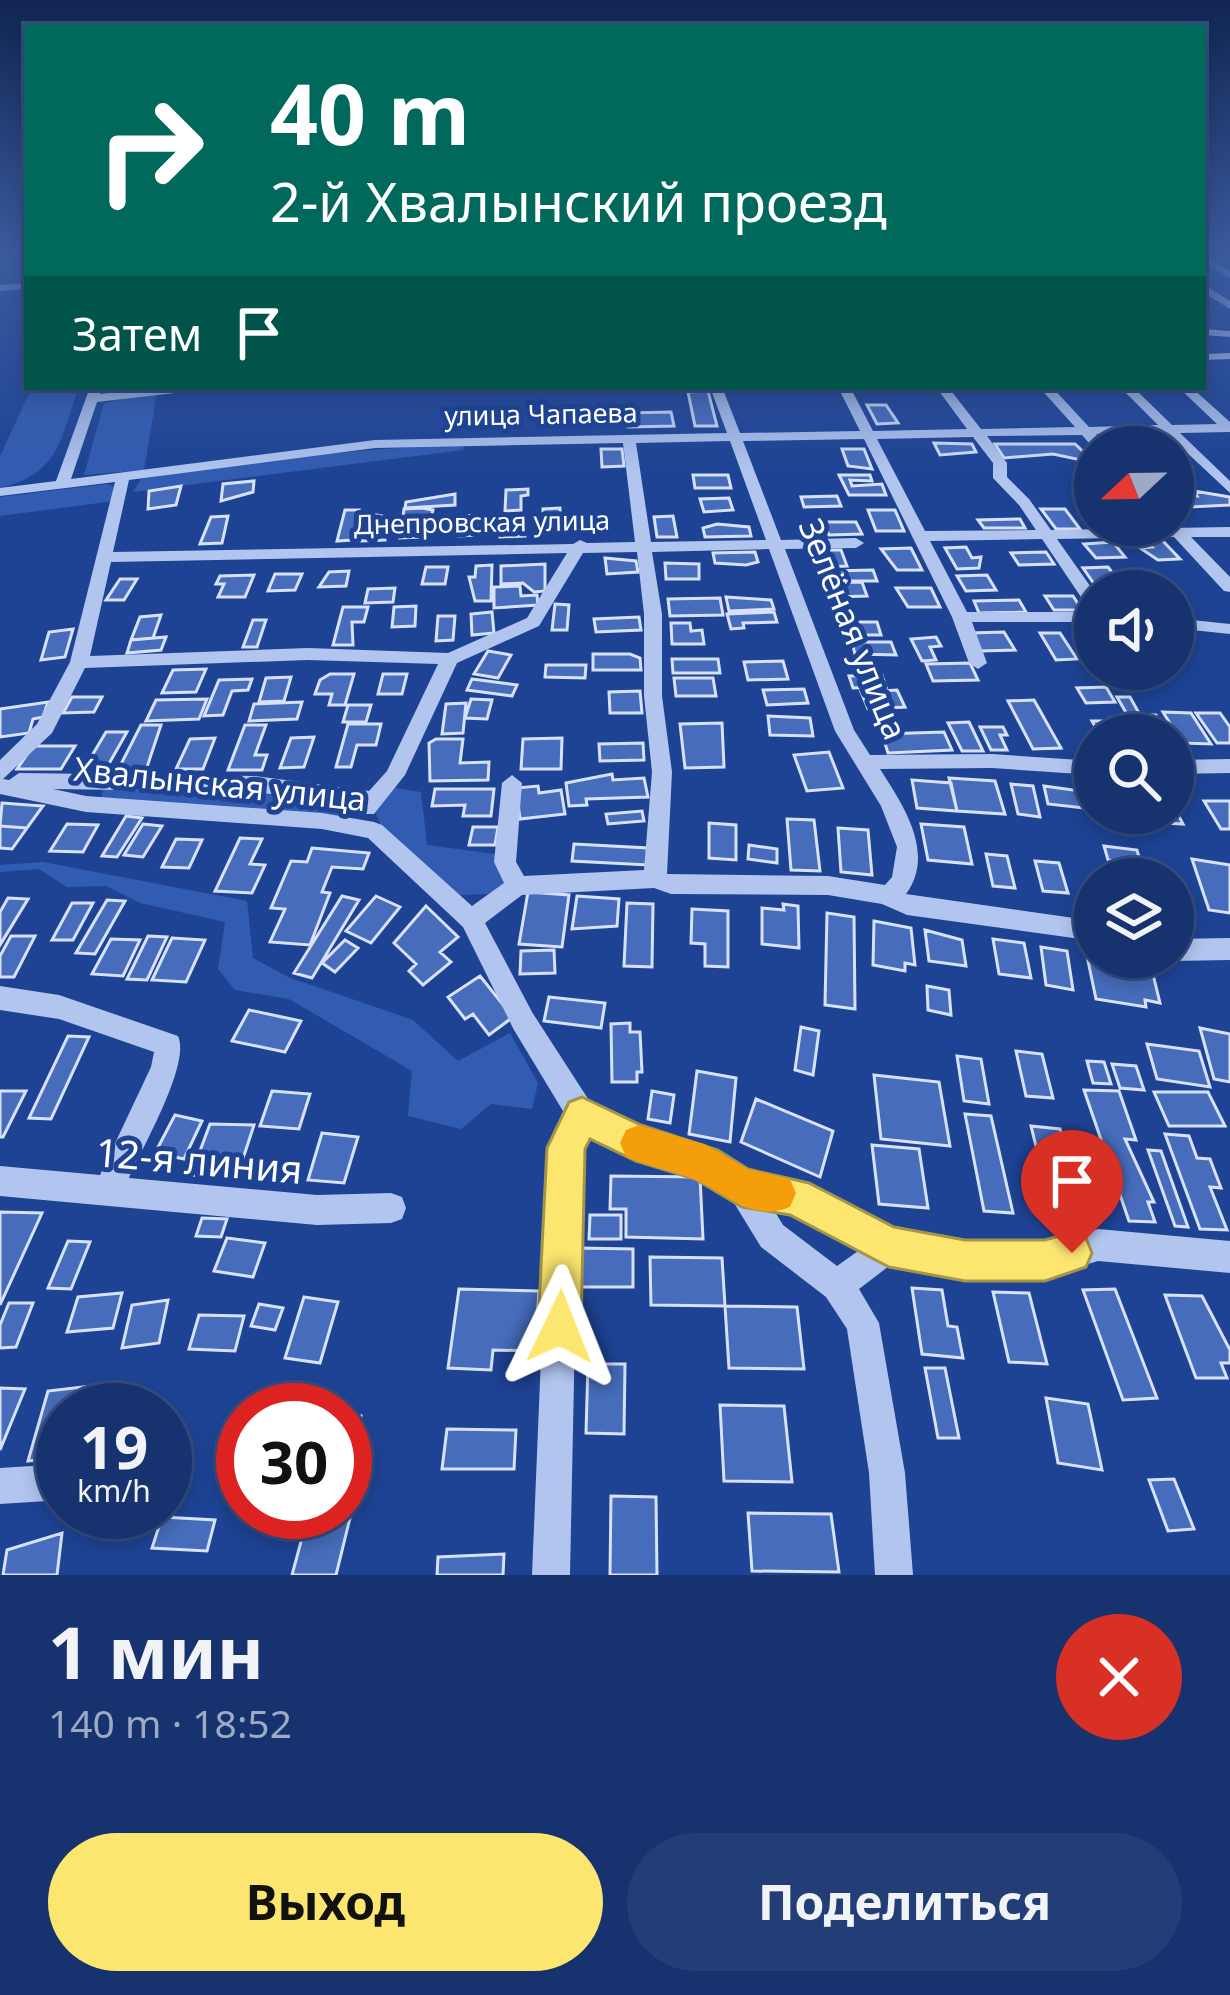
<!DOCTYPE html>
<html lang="ru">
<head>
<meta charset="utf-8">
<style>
  body { margin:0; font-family:"Noto Sans",sans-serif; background:#233e77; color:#f1f3f6; height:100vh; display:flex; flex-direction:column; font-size:45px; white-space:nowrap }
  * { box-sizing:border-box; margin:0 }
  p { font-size:39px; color:#9eaac3 }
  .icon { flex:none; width:66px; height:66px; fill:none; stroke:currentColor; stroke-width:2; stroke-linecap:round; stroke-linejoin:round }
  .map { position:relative; height:1575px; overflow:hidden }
  .panel { display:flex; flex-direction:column; background:#16326f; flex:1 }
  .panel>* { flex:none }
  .top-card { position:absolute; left:24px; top:24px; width:1182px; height:366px; border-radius:0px; box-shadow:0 6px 18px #0003,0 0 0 3px #354d82; background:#00695c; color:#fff; overflow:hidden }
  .needle { width:78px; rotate:248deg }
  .controls { position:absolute; left:1074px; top:426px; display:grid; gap:24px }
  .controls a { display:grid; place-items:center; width:120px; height:120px; border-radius:50%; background:#16326f; box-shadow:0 6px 18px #0003,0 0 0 3px #354d82; font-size:60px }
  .speed { position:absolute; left:36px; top:1383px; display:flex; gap:24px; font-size:60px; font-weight:700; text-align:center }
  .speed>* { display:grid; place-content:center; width:156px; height:156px; border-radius:50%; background:#16326f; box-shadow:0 6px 18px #0003,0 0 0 3px #354d82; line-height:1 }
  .speed small { font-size:30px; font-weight:400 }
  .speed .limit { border:18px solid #d22; background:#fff; color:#111 }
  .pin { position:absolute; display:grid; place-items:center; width:102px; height:102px; color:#fff; margin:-123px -51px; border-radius:50% 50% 50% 0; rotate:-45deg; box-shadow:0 0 12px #0007 }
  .pin .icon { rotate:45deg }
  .me { position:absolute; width:132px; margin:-66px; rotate:2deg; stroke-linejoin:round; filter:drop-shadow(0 0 9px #0008) }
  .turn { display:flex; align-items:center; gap:42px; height:252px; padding:0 48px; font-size:54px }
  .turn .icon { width:156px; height:156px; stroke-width:2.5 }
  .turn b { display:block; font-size:84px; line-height:102px }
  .then { display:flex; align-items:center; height:114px; padding:0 48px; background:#0003; gap:24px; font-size:45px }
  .round { display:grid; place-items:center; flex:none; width:126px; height:126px; border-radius:63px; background:#233e77 }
  .overview { display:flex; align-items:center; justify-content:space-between; height:204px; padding:0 48px }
  h1 { font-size:72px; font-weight:700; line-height:90px }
  .button { display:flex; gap:24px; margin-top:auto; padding:24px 48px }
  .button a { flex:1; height:138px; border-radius:72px; background:#fde670; color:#111; font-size:48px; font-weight:700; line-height:138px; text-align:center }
  .button a+a { background:#233e77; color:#f1f3f6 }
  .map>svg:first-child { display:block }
  .green { fill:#325cb2 }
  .building { fill:#466cbb; stroke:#d7e2fa; stroke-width:3 }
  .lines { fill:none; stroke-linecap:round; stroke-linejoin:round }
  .minor { fill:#b1c5ee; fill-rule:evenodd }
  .route { fill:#fde670; stroke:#a49649; stroke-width:3 }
  .slow { fill:#f59e0b }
  .labels { text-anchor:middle; stroke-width:10; stroke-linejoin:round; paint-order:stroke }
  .far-street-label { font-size:27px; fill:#fff; stroke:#1e4394 }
  .street-label { font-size:33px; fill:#fff; stroke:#1e4394 }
  .near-street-label { font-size:39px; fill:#fff; stroke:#1e4394 }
</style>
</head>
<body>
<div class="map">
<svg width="1230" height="1575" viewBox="0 0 1230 1575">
  <rect width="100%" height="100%" fill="#1e4394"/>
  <!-- green -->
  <path class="green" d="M32 387H79C60 439 60 474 0 488V456Z
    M157 392 144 470 84 475 104 403Z
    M464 445 463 450 133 492 141 479C249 462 355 448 464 445Z
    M107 484 113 486 114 501 0 516V497Z
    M390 787 421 792 427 845 510 856 522 875 492 894 460 895 381 826 375 811Z
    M103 789 253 791 355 805 351 815 339 820 101 800Z
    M43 862 247 901 253 958 288 977 413 1020 458 1061 510 1033 538 1083 532 1109 491 1104 461 1129 408 1116 412 1071 289 999 235 990 218 969 225 922 140 903 106 886 67 887 39 869 0 872V865Z"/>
  <!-- building -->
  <path class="building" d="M708 391 717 426H695L688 392Z
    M867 405H886L898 423 877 424Z
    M671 412 674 426 628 427 626 413Z
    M934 443 972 444 976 452 940 455Z
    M995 444H1075L1095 463 1053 454 1004 458Z
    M601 449H622L624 466 602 467Z
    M842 449H864L872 469 848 466Z
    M693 475H728L731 488H695Z
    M839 475H870L872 481 850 480 852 486 882 484 886 495H849Z
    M254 481 253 492 221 501 223 484Z
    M181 486 176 505 148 509 149 491Z
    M528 489V495L521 496V510L505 511 506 490Z
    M1194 491 1230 497V505L1190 507 1174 496H1197Z
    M455 494V505L405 508 406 502Z
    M837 496 841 506 804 507 801 497Z
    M729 498 733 510 704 512 700 499Z
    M422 508 433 510 428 529H422L421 537 400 538 404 509Z
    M560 508 561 532H543V509Z
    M1041 509H1065L1080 529H1056Z
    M345 510H359L352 540 337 541Z
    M868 510H895L904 531H876Z
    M366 513 387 517 385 540 362 541Z
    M478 515V535L459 536 460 516Z
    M228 516 222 543 200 544 211 517Z
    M673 516 677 537H657L654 517Z
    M1020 519 1025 528H984L978 520Z
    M525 521V536L500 537 501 522Z
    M824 522H856L862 534 829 535Z
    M717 524 749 527 751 536 705 537 703 528Z
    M1161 539 1180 559 1158 560 1140 548 1152 547 1145 540Z
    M1113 542 1125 557 1096 558 1084 544Z
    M966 547 972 558 981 557 979 568 957 569 945 548Z
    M911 548 922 570H897L881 549Z
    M816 550H841L847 566 822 567Z
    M755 552 758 562 746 565 715 563 713 553Z
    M1046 552 1054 564 1019 565 1011 553Z
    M605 558 636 561 638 572 607 574Z
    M665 563 699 564V579H666Z
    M545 564V591L534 592 523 583 501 584V566Z
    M492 565 491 601H475L469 577H475L476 566Z
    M426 567H448L445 584H422Z
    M1108 567 1123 587 1097 588 1083 568Z
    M873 570 877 581H835L831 571Z
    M349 571 346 586 319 587 329 572Z
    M275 574H302L295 590 268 591Z
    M254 575 245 597H218L224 584H216L220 576Z
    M987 575 996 590 966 591 957 576Z
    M120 579H137L124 600H106Z
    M862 582 867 596 834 597 829 583Z
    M520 586 521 596 537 595 538 605 494 608V587Z
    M395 588 393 602 365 603 368 589Z
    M896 588H931L940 607H908Z
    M1045 596H1073L1082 610H1054Z
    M726 597 771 600 774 609 729 611Z
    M720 598 723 615 670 616 668 599Z
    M1019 600 1026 612 979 613 974 601Z
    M555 604 569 605 567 630H552Z
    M416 606 415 626 392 627 394 607Z
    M343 607H368L364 622H352L353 645H333Z
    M492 612 494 633 472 635 471 614Z
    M774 612 777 622 743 623 744 628 731 629 727 614Z
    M161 615 153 638 131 640 140 617Z
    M438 616H455L453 640 436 641Z
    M639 617 641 630 596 632 594 619Z
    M253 620H266L257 647H243Z
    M844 622H877L881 635H848Z
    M671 623H690L691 631 702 630 704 644H672Z
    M73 629 65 657 41 660 49 632Z
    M1004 632 1015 650 981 651 972 633Z
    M1040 633H1060L1077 659 1056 660Z
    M166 637 161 650 127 653 131 640Z
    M936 637 941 646 930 647 936 660 922 661 911 639Z
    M852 642H891L896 655 855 654Z
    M488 651 511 655 498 678 474 674Z
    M593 654H630L640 658 641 670H593Z
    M672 659H718L720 673H673Z
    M783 661 788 679 748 680 744 662Z
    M970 663 978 680 933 681 926 664Z
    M546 665H586L585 678 545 677Z
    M206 669 196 692 162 693 173 670Z
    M330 674H354L345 705H329L332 694H315L320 680Z
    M383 674H407L402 694H378Z
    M882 675 886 687 853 688 849 676Z
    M291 677 284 701 259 702 266 678Z
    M674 678H713L716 696H676Z
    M252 679 248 690 232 691 223 715 204 716 219 680Z
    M472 679 517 685 512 696 467 690Z
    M1106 687 1115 702 1086 703 1077 688Z
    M804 689 808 703 767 705 763 690Z
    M897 690 905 707 868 709 861 692Z
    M640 691 642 713H610L609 692Z
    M72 697H102L94 712 63 713Z
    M1117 697H1130L1140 715H1156L1168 735H1139Z
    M207 699 199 719 146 721 156 700Z
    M471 699 492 700 487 719 465 718Z
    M1034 700 1061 748 1033 749 1008 701Z
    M48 702 43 717 33 719 29 733 0 737V709Z
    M302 702 297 719 249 721 254 704Z
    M466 703 463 733 442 734 446 704Z
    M348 705H371L366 722H343Z
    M1163 712 1191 713 1211 744 1182 743Z
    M1196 713H1220L1230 727V743H1217Z
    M768 716 810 718 813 736 770 735Z
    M1092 721H1125L1133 735H1100Z
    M969 722 983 751H962L948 723Z
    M722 723 724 767 685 768 680 724Z
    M348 724H381L376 745H357L351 767H336Z
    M141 725H161L146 770H118Z
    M245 725H266L255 755H267L262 770H228Z
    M980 727H1003L1007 735H1000L1007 750H991Z
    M106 732H127L106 769H84Z
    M944 732 952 750 888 753 882 734Z
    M314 737 304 767 280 768 291 738Z
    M215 738 203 769H176L190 739Z
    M562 738 561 769H521L523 739Z
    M436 739H463L460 763 489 762 488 780 430 781 429 743Z
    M643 743 644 760 600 761 599 744Z
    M33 746H75L61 769H17Z
    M829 752 843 788 807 791 794 755Z
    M612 774 613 780 644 778 648 797 586 799 587 805 569 806 566 783Z
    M949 778 995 781 1005 814 957 811Z
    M912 780 951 783 957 811 917 808Z
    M1011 784 1033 786 1040 817 1018 814Z
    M538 786 539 793 561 790 565 814 520 819 516 788Z
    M1044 786 1088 792 1093 809 1048 804Z
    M435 789H494L491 816H463L465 805 432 806Z
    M1204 801H1230V829H1221Z
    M2 803 43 806 27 828 0 826Z
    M1173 805 1183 824 1131 821 1127 813H1173Z
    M642 811 644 821 608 824 606 814Z
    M126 816 142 818 117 857 102 856Z
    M787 819 814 820 820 871 791 870Z
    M709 823 736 825V860L709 858Z
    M67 824 98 825 83 852 50 851Z
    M143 824 162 826 143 857 124 855Z
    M921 824 964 827 972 864 928 860Z
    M0 826 27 828 12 849 0 848Z
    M473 827H498L495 845H469Z
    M838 828 868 830 872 875 841 872Z
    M240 838 262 839 250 864 265 865 252 893 215 891Z
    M176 839 202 840 189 868 162 867Z
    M574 844 648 848V865L572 861Z
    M749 845 777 849V863L748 859Z
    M1104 846 1137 850 1141 864 1108 860Z
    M312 848 369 853 363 869 332 867 322 892 330 893 310 945 270 942 285 909 271 908 291 861 307 862Z
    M986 854 1007 856 1015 888 993 886Z
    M1192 859 1230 865V913L1209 910Z
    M1035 861 1059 863 1068 893 1043 891Z
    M1143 872 1176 875 1188 906 1173 905V879H1146Z
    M528 892 569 895 562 947 519 944Z
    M342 896 359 900 312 978 294 973Z
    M376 896 400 907 371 943 346 931Z
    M577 896 619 899 617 926 572 929Z
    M8 898 28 899 0 945V912Z
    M107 900 125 901 95 954 76 953Z
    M72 903H93L73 940H52Z
    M627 903 653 904 652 967 624 966Z
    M783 904 798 906 799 948 762 944V908L784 910Z
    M426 906 458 937 440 952 451 962 423 985 409 971 416 964 394 943Z
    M692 909 728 911V967L705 966V944L691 943Z
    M827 913 854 917 855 1009 825 1005Z
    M874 921 911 928 915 965 905 963V971L873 965Z
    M925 930 962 940 966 966 929 961Z
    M11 936H35L14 977H0V956Z
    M148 936 167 937 147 980 127 979Z
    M172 938 205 940 186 982 152 980Z
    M111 939 140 940 123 976 92 974Z
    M993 939 1024 943 1031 978 999 974Z
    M345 940 358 948 335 972 322 963Z
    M1041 947 1067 951 1073 990 1046 985Z
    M554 950 555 973 520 974 521 951Z
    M1087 956 1151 966 1160 1003 1145 1000 1146 1007 1096 999Z
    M480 976 513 1017 489 1035 473 1014 465 1019 448 997Z
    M927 986 949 990 951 1015 928 1010Z
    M549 997 605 1003 601 1028 544 1021Z
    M249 1010 301 1021 285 1052 232 1041Z
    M630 1023V1032H640L642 1072H637V1082H612L611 1024Z
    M801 1027 819 1031 813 1075 795 1070Z
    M1200 1028 1230 1034V1082L1214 1079Z
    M68 1036 89 1037 51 1119 29 1118Z
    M1147 1044 1199 1051 1210 1087 1157 1079Z
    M1016 1051 1042 1054 1053 1098 1026 1096Z
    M957 1056 981 1059 989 1104 964 1101Z
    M1087 1061 1104 1062 1111 1084 1093 1083Z
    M1112 1064 1136 1066 1144 1090 1120 1088Z
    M697 1071 736 1078 730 1142 689 1134Z
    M874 1075 939 1082 950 1146 881 1139Z
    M1084 1090 1119 1091 1136 1140 1125 1139 1154 1202H1148L1155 1222 1129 1221Z
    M0 1091H26L3 1137H0Z
    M272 1091 310 1094 299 1129 260 1126Z
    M652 1091 674 1095 670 1123 648 1119Z
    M1154 1092H1208L1225 1126H1169Z
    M756 1099 833 1131 820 1177 741 1142Z
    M965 1114 991 1116 1013 1213 984 1211Z
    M175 1115 202 1121 184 1159 155 1153Z
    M210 1124 254 1125 237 1177 191 1175Z
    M1031 1126 1060 1129 1088 1221 1054 1219Z
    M322 1133 358 1137 344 1183 308 1180Z
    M1165 1134 1189 1136 1197 1158 1210 1159 1221 1188 1210 1187 1227 1230 1200 1229Z
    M872 1145 919 1149 928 1208 879 1204Z
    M1148 1150 1161 1151 1188 1227 1175 1226Z
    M611 1176 700 1177 703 1239 626 1237V1209H610Z
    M0 1212 42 1213 0 1305Z
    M590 1215H621V1239H589Z
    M202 1218 227 1219 221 1237 196 1236Z
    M227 1238 265 1243 253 1277 214 1271Z
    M68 1241 90 1242 71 1289 48 1288Z
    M579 1248 633 1249V1287H577Z
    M650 1257 722 1258 725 1306 651 1305Z
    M912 1288 942 1290 948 1326 957 1327 963 1358 922 1354Z
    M459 1289 539 1291 535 1351 493 1350 491 1370 448 1368Z
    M1115 1289 1157 1398 1123 1400 1083 1290Z
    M993 1292 1029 1293 1047 1364 1009 1362Z
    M122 1293 113 1328 67 1332 78 1297Z
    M1165 1295 1202 1296 1230 1350V1363H1221L1227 1378H1196Z
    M304 1297 338 1302 320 1363 285 1358Z
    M168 1300 159 1343 122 1348 132 1305Z
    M9 1303H33L16 1347 0 1348V1325Z
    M259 1304 283 1308 275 1330 251 1326Z
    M725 1306 797 1307 804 1369 729 1368Z
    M199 1315 244 1316 235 1351 189 1349Z
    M588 1364H625L624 1434 586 1433Z
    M925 1368H945L959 1438H938Z
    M108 1384 102 1410H63V1457L28 1461 48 1391Z
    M0 1388 25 1389 0 1450Z
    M1046 1398 1088 1404 1102 1470 1058 1463Z
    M720 1405 784 1406 792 1482 724 1481Z
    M345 1415 361 1416 354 1460H345Z
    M447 1429 516 1430 514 1469H442Z
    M1174 1479 1194 1529 1168 1531 1149 1480Z
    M611 1496 656 1497 657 1575H610Z
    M309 1512 350 1518 336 1575H292Z
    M748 1513 831 1514 839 1572 752 1571Z
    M162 1517 215 1520 207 1551 152 1548Z
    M62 1533 57 1575H3L7 1550Z
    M504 1554 503 1575H437L438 1557Z"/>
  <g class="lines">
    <!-- minor -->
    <path class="minor" d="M1203 255 1230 271V278L1203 262Z
      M27 283V289L0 291V285Z
      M1203 284 1230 301V309L1203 292Z
      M1203 329 1230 331V337L1203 335Z
      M1230 353V359L1203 360V354Z
      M90 387H102L100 394 162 387H198L192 391 97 402 71 479 375 440 727 433 710 387H722L740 433 860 431 838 387H850L873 431 967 429 936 387H948L981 429 1075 427 1039 387H1052L1089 427 1158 425 1120 387H1133L1172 425 1217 424 1178 387H1191L1230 422V432L1180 433 1230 481V493L1166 433 1096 434 1107 447 1095 450 1082 435 987 436 1007 463V477L1029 499 1051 530 1230 527V537H1191L1230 577V592L1224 591 1174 537 1057 539 1095 593V610L1089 609 1042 539 930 541 967 612H1095V622H972L987 663 978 669 969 663 952 617 864 439 743 441 781 540 856 538 864 543 856 548 785 549 854 730 870 755 992 754 1095 761V775L992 768 880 769C903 805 936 853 906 894L1095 921V941L907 915 882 904 828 895 671 894 654 888 522 895 485 923 532 1012 592 1105 640 1129 704 1148 747 1173 795 1181 893 1232 965 1245H1045L1098 1229 1230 1241V1273L1098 1261 1045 1277H965L893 1263 859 1289 879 1323 905 1473 913 1575H875L869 1473 847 1329 826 1297 761 1247 731 1198 697 1175 636 1156 588 1133 580 1149 578 1187 570 1575H532L548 1187 552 1147 566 1116 514 1030 463 927 368 838 322 829 86 812 0 794V760L37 724 70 662 115 482 0 496V488L56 481ZM973 437 993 463V478L1019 505 1036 530 925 531 877 439ZM730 441 766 540 651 542 636 443ZM623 443 635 542 587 543 580 540 573 544 113 552 129 480 375 448ZM769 549 835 731 881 806 897 847 892 877 885 885 828 876 667 874 672 772 662 696V614L652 552ZM637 552 644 614V696L652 772 644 870 524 876 516 862 522 783 512 775 502 783 494 862 504 883 472 906 382 825 374 822 322 813 86 796 53 789 255 792 357 805 358 814H374L405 775 457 663 539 626 583 553ZM567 553 527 618 448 653 308 648 90 656 111 562ZM308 660 438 664 387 771 369 791 255 776 19 773 9 780 3 779 52 733 85 668ZM772 1207 791 1210 861 1249 837 1266 783 1225Z
      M1173 618 1230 624V634L1173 628Z
      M1230 759V773L1173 774V760Z
      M1230 938V960L1173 961 1164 957H1173V939Z
      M0 986 59 995 178 1036C191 1064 142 1148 129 1178L317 1195 391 1193 402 1197 406 1208 402 1219 391 1223 317 1225 0 1196V1166L100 1175 151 1067 154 1052 59 1019 0 1010Z
      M63 1464V1500L0 1504V1468Z"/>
  </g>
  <!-- sky -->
  <linearGradient id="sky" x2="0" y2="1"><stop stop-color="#102551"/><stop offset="0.54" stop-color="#3b5b9f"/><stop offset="1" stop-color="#3b5b9f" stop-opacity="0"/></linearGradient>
  <rect width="1230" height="474" fill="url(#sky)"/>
  <!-- route -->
  <path class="route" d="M582 1097 641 1125 718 1150 748 1169 809 1183 894 1227 965 1240H1045L1072 1232 1086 1238 1092 1253 1086 1267 1045 1281H965L889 1267 790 1215 742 1207 695 1179 636 1161 590 1139 585 1149 581 1327 575 1342 560 1348 544 1342 538 1327 547 1148 569 1102Z"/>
  <!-- slow -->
  <path class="slow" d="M639 1125 704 1144 748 1169 790 1179 796 1193 790 1207C751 1223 724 1191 691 1178 670 1170 647 1166 626 1157L620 1143 626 1130Z"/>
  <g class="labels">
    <!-- far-street labels -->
    <g class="far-street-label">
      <text transform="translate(541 415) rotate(-1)" y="9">улица Чапаева</text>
      <text transform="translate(482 523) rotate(-1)" y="9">Днепровская улица</text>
    </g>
    <!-- street labels -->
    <g class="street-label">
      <text transform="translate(853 629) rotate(68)" y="12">Зелёная улица</text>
      <text transform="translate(220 784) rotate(6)" y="12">Хвалынская улица</text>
    </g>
    <!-- near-street labels -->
    <g class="near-street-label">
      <text transform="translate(199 1161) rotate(5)" y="14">12-я линия</text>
    </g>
  </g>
</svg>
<div class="controls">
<a><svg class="needle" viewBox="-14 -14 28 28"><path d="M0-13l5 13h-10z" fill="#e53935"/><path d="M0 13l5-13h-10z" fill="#9eaac3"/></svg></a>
<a><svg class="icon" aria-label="sound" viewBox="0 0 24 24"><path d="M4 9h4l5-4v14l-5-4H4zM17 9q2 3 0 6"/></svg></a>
<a><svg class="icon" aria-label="search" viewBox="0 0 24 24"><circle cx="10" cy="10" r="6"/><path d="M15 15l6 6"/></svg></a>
<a><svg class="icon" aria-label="layers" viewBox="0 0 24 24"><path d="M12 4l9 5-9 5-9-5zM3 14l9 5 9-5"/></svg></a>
</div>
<div class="speed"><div>19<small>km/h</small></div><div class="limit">30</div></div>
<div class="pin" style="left:1072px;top:1253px;background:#d93025"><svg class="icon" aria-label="arrive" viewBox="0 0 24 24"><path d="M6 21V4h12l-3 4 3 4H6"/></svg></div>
<svg class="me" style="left:560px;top:1327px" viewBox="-20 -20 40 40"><path d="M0-17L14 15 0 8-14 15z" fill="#fde670" stroke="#fff" stroke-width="4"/></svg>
<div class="top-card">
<div class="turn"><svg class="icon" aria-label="right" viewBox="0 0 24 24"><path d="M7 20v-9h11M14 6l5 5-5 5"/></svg><div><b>40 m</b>2-й Хвалынский проезд</div></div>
<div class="then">Затем<svg class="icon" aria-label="arrive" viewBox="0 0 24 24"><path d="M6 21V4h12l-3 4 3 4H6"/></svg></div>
</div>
</div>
<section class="panel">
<div class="overview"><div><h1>1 мин</h1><p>140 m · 18:52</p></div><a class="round" style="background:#d93025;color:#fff"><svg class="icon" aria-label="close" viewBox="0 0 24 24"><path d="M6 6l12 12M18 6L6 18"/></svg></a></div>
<div class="button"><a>Выход</a><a>Поделиться</a></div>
</section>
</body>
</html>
